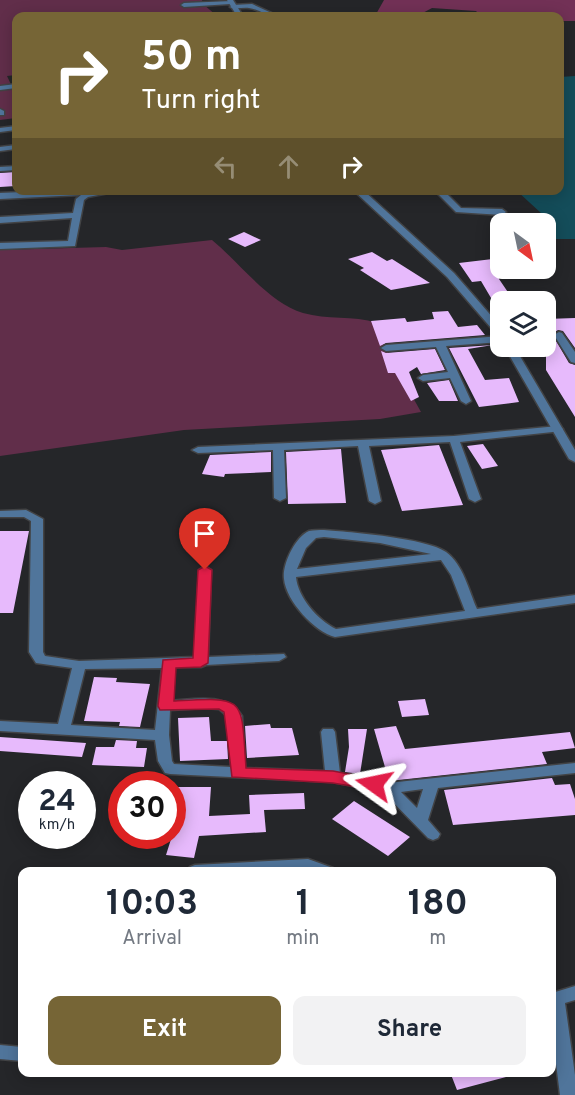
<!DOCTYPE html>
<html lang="en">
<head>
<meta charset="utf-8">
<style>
  body { margin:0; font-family:Overpass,sans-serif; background:#f2f2f3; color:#1f2937; height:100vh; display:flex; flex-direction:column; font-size:22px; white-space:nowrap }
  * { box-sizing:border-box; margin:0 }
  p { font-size:20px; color:#747a83 }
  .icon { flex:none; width:33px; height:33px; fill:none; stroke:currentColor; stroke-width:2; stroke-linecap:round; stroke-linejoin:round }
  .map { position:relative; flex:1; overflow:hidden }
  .drawer { position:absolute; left:18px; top:867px; width:538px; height:210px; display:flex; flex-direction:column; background:#fff; border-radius:12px; box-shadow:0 3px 15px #0003 }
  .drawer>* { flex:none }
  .top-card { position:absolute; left:12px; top:12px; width:552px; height:183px; border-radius:12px; box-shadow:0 3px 15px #0003; background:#766536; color:#fff; overflow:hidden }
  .needle { width:39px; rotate:147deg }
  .fabs { position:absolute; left:490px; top:213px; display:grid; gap:12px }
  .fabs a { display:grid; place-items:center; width:66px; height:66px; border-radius:12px; background:#fff; box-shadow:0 3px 15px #0003; font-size:30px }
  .speed { position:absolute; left:18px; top:771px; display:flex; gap:12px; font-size:30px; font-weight:700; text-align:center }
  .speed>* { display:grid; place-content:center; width:78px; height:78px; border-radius:50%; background:#fff; box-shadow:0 3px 15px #0003; line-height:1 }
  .speed small { font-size:15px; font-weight:400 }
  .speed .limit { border:9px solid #d22; background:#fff; color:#111 }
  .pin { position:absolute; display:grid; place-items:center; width:51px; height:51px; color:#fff; margin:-62px -26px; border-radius:50% 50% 50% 0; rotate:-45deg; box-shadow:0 0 6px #0007 }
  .pin .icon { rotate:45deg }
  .me { position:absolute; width:66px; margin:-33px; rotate:282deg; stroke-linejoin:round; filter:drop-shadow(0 0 4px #0008) }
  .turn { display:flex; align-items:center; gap:21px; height:126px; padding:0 30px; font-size:27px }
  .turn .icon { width:78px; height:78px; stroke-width:2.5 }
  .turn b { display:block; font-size:42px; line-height:51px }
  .lanes { display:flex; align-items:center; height:57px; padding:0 30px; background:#0003; justify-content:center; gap:30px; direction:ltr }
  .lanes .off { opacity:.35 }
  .eta { display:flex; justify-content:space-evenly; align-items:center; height:102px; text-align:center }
  .eta b { font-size:36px; font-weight:700; line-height:42px }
  .action { display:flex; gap:12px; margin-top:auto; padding:12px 30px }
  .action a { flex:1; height:69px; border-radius:12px; background:#766536; color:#fff; font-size:24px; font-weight:700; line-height:69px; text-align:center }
  .action a+a { background:#f2f2f3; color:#1f2937 }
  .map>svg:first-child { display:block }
  .green { fill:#612e4a }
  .forest { fill:#723156 }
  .water { fill:#144d5a }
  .building { fill:#e7bafc }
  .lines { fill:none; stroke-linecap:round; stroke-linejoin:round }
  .minor-casing { stroke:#424345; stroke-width:3 }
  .tertiary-casing { stroke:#424345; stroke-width:3 }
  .minor { fill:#50759b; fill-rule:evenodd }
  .tertiary { fill:#50759b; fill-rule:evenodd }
  .route { fill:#e11d48; stroke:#92132f; stroke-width:1.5 }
</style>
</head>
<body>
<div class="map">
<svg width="575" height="1095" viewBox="0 0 575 1095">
  <rect width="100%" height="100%" fill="#252629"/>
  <!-- green -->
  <path class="green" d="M0 0H202L203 4 217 16H16V75L7 76 16 95V118L0 120Z
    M212 240C239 262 269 303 303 313 327 320 353 315 377 323L378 335 421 412 380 419 184 430 0 456V250L106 247 122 250Z"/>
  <!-- forest -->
  <path class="forest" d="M384 0H575V21H560V16H481L476 11 432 8 417 16H375Z"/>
  <!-- water -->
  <path class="water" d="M575 76V239H550L546 235V225L553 224 517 191 560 190V77Z"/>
  <!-- building -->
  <path class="building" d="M16 172V186L0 187V173Z
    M244 232 261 240 245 247 228 239Z
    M372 252 387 261 392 259 430 283 391 290 360 270 364 268 348 259Z
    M501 258 499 279 514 301 494 303 481 281 472 282 459 263Z
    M448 311 458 327 477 325 485 335 386 343 380 346 371 321 405 318 407 322 434 319 432 312Z
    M575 318V348L563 331 558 330 552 334 569 363 575 365V417L546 370V319Z
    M493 345 468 349 485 380 509 378 519 402 479 407 449 348Z
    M435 349 445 370 421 374 417 367 409 372 419 397 411 401 395 373H388L381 351 386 353Z
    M449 380 458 401H439L427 383Z
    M483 444 498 466 482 469 467 446Z
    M439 445 463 505 402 511 381 450Z
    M341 449 346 503 288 504 286 452Z
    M271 452V472L225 474 224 477 202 474 210 455Z
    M0 531H29L13 613H0Z
    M94 677 117 678 116 682 150 684 140 727 119 726 120 722 84 721Z
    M425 699 429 715 402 717 398 701Z
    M209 717 211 741H227L228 759 180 761 178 718Z
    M270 724 271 728H292L299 755 247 758 245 726Z
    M396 726 405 749 570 732 575 748 542 752 547 764 389 781 374 729Z
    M348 729H367L360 774 345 772 349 747Z
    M0 737 86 743 82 757 0 751Z
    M116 740 137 741 136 748H147L144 767 92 765 96 747H114Z
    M552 778 555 785 570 784 575 799V815L453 825 444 790Z
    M172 787H211L209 816 250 814 249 795 304 793 305 809 264 810 266 832 199 836 194 858 166 855 172 836Z
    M354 801 410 837 388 856 332 819Z
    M450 1072H506V1077L457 1090Z"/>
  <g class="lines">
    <!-- minor casing -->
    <g class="minor-casing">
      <path id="minor" d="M232 1 233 2 230 4 184 7 181 5 184 3Z
        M252 4 276 15 277 16C267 17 259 9 249 8 242 7 236 10 230 7L233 5Z
        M16 84V88L0 90V86Z
        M0 109 4 111V115H0Z
        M16 126V130L0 132V128Z
        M16 145V149L0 151V147Z
        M16 166V170L0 171V167Z
        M66 190H124L88 197 84 200 75 246 0 249V243L68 241 72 218 0 223V217L73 213 76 199 81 195 0 199V193Z
        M434 190H443L461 208 502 209 506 212 502 215 456 212Z
        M559 332 562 333 575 352V363L571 362 554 335Z
        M501 336V342L446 346 471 401 466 404 461 401 450 378 423 381 418 378 423 375 448 372 436 347 386 351 381 348 386 345Z
        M558 426 563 429 562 431 460 442 481 499 475 502 469 499 450 442 369 446 381 501 375 504 369 501 358 446 284 450 286 498 280 501 274 498 273 450 198 453 192 450 198 447 454 436Z
        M26 510 43 519V652L45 656 79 661 195 657 199 570 205 566 211 570 208 657 284 654 286 657 279 661 206 665 201 667H175L171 701C195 699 226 692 242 716L245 768 325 771 321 732 323 729H333L335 732 340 773 388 783 575 763V773L438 788 428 820 440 834 438 838 433 840 428 838 383 792 333 782 170 774 165 773 158 761 155 740 0 731V721L58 724 72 668 36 663 29 652 31 521 24 517H0V511ZM162 668 155 730 71 725 85 669ZM204 708 219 709 228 717 231 767 174 764 172 761 169 735 170 710ZM423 789 417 808 401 792Z
        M324 530C350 532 426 538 446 552 463 564 469 591 477 609L575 595V603L335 637C315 632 286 601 284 579 282 565 295 537 309 531 314 530 319 530 324 530ZM324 537 380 543 431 554 297 569 306 548 316 538ZM441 560 451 575 465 611 336 629C318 620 298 598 296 577Z
        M308 859 333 868 335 872 187 871 190 867 195 865Z
        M575 986V1000L565 1003 575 1075V1095H560L552 1032V993Z
        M0 1045 22 1047V1061L0 1059Z"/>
    </g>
    <!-- tertiary casing -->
    <g class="tertiary-casing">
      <path id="tertiary" d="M227 0H233L243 16H237Z
        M353 190H363L454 273 501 327V337L498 336 447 277Z
        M504 346H514L575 450V462L569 459Z"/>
    </g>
    <!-- minor -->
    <use href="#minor" class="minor"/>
    <!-- tertiary -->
    <use href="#tertiary" class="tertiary"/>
  </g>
  <!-- route -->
  <path class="route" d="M205 566 212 570 208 663 201 667 176 668 174 701C247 697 241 696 246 768L333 771 380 780 382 784 380 789 374 790 333 783 232 777 224 712 219 709 160 710 158 706 163 660 193 658 198 570Z"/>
</svg>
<div class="fabs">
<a><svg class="needle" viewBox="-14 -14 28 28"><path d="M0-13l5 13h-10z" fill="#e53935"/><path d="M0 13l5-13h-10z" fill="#747a83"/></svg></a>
<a><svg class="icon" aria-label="layers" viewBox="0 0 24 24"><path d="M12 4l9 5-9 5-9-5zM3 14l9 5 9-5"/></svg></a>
</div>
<div class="speed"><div>24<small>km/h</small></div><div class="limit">30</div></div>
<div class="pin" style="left:205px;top:570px;background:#d93025"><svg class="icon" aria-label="arrive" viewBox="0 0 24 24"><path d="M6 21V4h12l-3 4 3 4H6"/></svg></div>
<svg class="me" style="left:374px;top:784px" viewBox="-20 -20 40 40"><path d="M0-17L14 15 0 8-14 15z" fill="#e11d48" stroke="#fff" stroke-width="4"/></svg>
<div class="top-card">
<div class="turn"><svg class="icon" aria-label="right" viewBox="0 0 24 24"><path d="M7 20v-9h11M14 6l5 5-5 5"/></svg><div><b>50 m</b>Turn right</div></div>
<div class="lanes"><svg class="icon off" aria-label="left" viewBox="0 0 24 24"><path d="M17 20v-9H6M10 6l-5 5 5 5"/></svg><svg class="icon off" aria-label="ahead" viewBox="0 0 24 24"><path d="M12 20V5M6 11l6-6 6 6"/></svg><svg class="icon" aria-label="right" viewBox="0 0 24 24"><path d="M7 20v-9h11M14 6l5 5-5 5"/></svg></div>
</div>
<section class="drawer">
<div class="eta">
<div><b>10:03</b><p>Arrival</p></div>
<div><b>1</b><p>min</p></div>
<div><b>180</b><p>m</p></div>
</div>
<div class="action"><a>Exit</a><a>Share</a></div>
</section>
</div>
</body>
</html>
